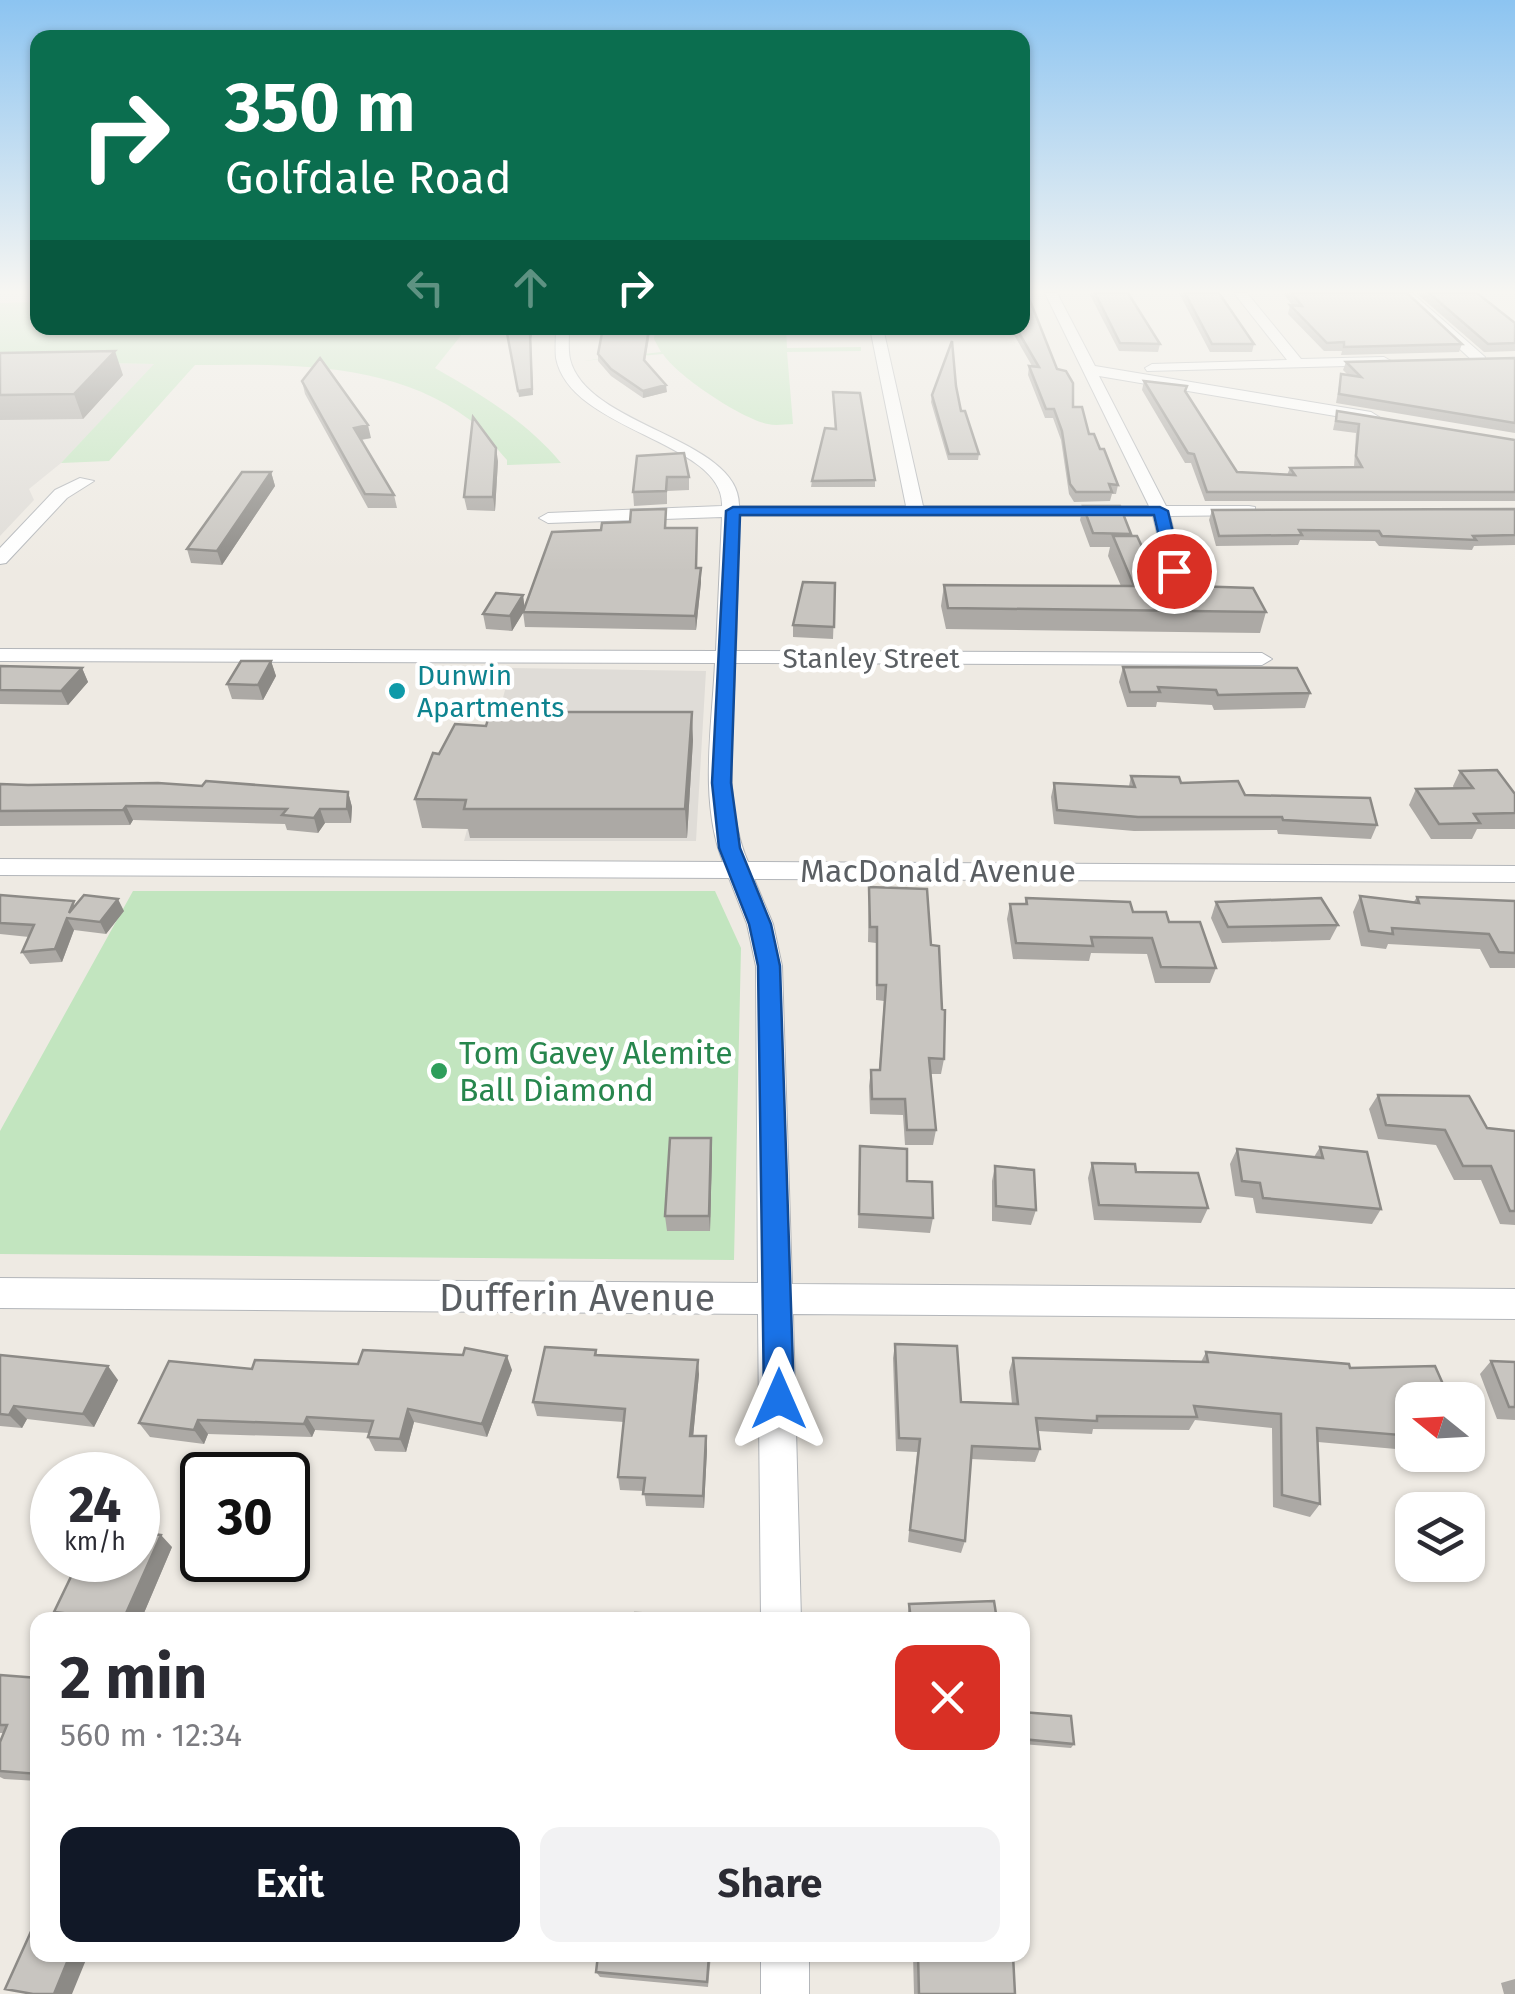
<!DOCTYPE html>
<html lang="en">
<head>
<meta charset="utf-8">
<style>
  body { margin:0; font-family:"Fira Sans",sans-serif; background:#f2f2f3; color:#2b2b33; height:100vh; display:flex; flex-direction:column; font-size:38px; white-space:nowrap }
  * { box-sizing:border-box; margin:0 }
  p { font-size:32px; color:#7c7c81 }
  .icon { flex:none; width:55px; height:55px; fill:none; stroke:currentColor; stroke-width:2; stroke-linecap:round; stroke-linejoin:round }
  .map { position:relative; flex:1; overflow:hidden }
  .details { position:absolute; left:30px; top:1612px; width:1000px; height:350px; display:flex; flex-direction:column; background:#fff; border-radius:20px; box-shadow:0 2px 8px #0004 }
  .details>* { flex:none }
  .guide { position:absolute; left:30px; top:30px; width:1000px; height:305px; border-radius:20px; box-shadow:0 2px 8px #0004; background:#0b6e4f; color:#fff; overflow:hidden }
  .needle { width:65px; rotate:288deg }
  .buttons { position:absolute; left:1395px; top:1382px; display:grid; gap:20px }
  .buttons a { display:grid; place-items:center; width:90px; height:90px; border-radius:20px; background:#fff; box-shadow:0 2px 8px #0004; font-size:50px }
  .speed { position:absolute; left:30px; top:1452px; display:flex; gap:20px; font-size:50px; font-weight:700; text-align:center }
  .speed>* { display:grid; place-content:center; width:130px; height:130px; border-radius:50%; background:#fff; box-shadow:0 2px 8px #0004; line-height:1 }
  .speed small { font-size:25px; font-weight:400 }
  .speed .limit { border:5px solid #111; border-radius:15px; background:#fff; color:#111 }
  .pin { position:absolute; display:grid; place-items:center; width:85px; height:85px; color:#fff; margin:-42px; border:5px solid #fff; border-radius:50%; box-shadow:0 2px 10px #0007 }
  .me { position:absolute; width:110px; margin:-55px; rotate:0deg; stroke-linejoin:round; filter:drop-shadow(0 0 8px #0008) }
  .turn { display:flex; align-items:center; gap:35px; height:210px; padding:0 30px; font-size:45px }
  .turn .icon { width:130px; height:130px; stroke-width:2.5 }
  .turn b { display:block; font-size:70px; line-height:85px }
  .lanes { display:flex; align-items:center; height:95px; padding:0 30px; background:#0003; justify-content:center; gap:50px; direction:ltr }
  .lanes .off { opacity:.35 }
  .round { display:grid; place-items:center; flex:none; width:105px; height:105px; border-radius:20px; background:#f2f2f3 }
  .headline { display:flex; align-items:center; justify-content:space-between; height:170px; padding:0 30px }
  h1 { font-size:60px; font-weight:700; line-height:75px }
  .action { display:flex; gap:20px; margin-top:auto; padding:20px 30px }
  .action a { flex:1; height:115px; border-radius:20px; background:#111827; color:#fff; font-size:40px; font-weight:700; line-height:115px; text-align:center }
  .action a+a { background:#f2f2f3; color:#2b2b33 }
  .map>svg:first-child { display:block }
  .industrial { fill:#dfdcd7 }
  .green { fill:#c2e5bf }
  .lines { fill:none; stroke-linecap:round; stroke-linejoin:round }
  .street-casing { stroke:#b3b6ba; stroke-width:2 }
  .street { fill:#fff; fill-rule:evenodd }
  .wall { fill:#aca9a5 }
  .shaded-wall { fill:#8c8a86 }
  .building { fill:#c8c5c0; stroke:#8c8a86; stroke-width:2.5 }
  .route { fill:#1a73e8; stroke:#114b97; stroke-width:2.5 }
  .culture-dot { fill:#0f9aa8; stroke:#fff; stroke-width:4 }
  .leisure-dot { fill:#2e9e5b; stroke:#fff; stroke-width:4 }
  .labels { text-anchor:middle; stroke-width:9; stroke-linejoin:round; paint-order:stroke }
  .far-street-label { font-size:28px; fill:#5b5f63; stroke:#fff }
  .far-culture-label { font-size:28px; fill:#0d838f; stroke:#fff; text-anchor:start }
  .street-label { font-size:32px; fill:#5b5f63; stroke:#fff }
  .leisure-label { font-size:32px; fill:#27864d; stroke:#fff; text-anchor:start }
  .near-street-label { font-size:38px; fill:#5b5f63; stroke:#fff }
</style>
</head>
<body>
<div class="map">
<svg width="1515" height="1994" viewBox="0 0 1515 1994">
  <rect width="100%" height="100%" fill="#eeeae3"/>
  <!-- industrial -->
  <path class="industrial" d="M0 361 155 364 61 463 29 489 34 500 0 536Z
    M511 668 706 671 696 841H464Z"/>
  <!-- green -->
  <path class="green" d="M37 302 38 328H467L435 368C482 395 526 421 561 463L507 465V460C495 447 484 431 470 420 393 361 286 364 195 365L109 461 61 463 154 364 0 361V303Z
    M655 328H786L787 348 861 347V351L787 352 793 424C785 424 776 426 768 424 742 419 677 376 663 354L582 361 661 352 654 339Z
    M133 891H715L741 948 734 1260 0 1254V1131Z"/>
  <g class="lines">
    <!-- street casing -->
    <g class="street-casing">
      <path id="street" d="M1045 293H1057L1095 366 1371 412 1379 417 1371 422 1099 376 1166 506H1249L1255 507V515L1170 516 1184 571 1175 576 1166 571 1153 516H739L736 651 1262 653 1272 659 1262 665 735 663C734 728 722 802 748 862L1515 866V882L754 879 773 924 782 966 792 1284 1515 1289V1319L793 1314 801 1620H761L758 1314 0 1308V1278L758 1283 756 966 747 924 729 878 0 875V859L723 862C699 801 712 727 715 663L0 661V649L716 651 722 517 548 523 539 518 548 513 722 506C725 441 570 432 556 358 555 349 556 337 556 328H569C569 338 568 350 570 359 586 427 741 438 739 506H906L870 328H883L923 506H1149Z
        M1234 293H1247L1301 359 1384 357 1391 361 1384 365 1147 371 1145 368 1152 364 1287 360Z
        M1399 293H1412L1485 357V363H1475Z
        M80 478 94 481 67 498 6 563 0 564V548L55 490Z
        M761 1955H809V1994H761Z"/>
    </g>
    <!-- street -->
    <use href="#street" class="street"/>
  </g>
  <!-- wall -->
  <path class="wall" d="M1089 293H1128L1160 344 1158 352 1119 351Z
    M1179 293H1219L1254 344 1252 352H1210Z
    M1283 293H1407L1462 344 1459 352 1341 355 1342 351H1324L1288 314 1290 305 1293 306Z
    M1416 293H1477L1515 323V351L1484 352Z
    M651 328 645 361 667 392 643 398 611 376 598 361V354Z
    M1010 328H1022L1089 434 1100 449 1118 485 1116 494H1112L1110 501 1074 502 1069 494 1061 440 1053 418H1045L1028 375 1029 366H1032Z
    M0 353 123 375 83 419 0 420Z
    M1515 358V433L1336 403 1341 374 1348 375 1343 370 1346 362Z
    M302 381 371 438 362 440 394 495 397 508H368L305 394Z
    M1144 381 1185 391 1237 472 1287 475 1290 468 1354 467 1356 433 1333 430 1337 411 1515 440V501H1205L1191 463H1185L1142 390Z
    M956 386 961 411 979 454 978 460H948L931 402 932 395Z
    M833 392 875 480V487H811L812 481 835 429Z
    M637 456 689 477V490L667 491V504L634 506 633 492Z
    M498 461 495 511 467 510 464 497Z
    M271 472 275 486 222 565 191 563 187 549Z
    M1083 506 1131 534 1130 536 1160 585 1266 612 1260 633 946 629 941 606 944 585 1121 586 1108 556 1110 547H1090L1080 520Z
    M1515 509V545L1474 546 1472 550 1379 546 1375 541 1300 540 1298 545 1216 546 1209 520 1212 510Z
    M666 528 697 568H701V582L696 630 525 627 523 612 512 631 486 629 483 614 523 595 524 608Z
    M835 583 833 639 793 637V625Z
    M271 661 276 676 263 700 232 699 227 684Z
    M0 666 82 668 88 682 68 705 0 704Z
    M1123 667 1310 693 1305 708 1214 710 1212 705 1157 702 1156 707H1127L1119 682Z
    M693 740 687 838H470L468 829 422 828 415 799 439 754Z
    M1460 771 1515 794V829H1477L1472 839H1431L1409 805 1416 789H1454L1453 786Z
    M1131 776 1181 783 1245 795 1377 825 1371 839 1278 834 1277 830 1134 831 1054 824 1051 797 1054 783 1129 786Z
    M0 784 202 786 348 792 352 807 351 823H325L318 833 287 830 285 824 133 820 130 825 0 826Z
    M869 887 931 945 944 1059 941 1074H930L936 1130 933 1145H905L903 1115 870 1114 869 1086 871 1070H879L884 1001 876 1000V943L868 942Z
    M0 895 76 905 124 911 106 934 74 930 62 962 30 964 22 952 29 937 0 934Z
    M1360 896 1413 903 1417 897 1515 901V968H1490L1480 949 1388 944 1386 949 1361 946 1353 912Z
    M1026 898 1133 912 1169 922 1216 968 1210 983H1155L1147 954 1091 953 1089 961 1013 959 1007 919 1010 904H1025Z
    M1216 902 1338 925 1330 940 1222 943 1211 918Z
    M1378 1095 1487 1128 1515 1131V1225L1500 1224 1481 1180H1454L1436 1145 1378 1139 1369 1109Z
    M860 1146 907 1181 933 1218 930 1233 858 1228Z
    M1320 1147 1381 1209 1372 1224 1256 1213 1253 1198 1235 1196 1230 1164 1237 1149 1314 1157Z
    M712 1153 710 1231H667L665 1216Z
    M1092 1163 1136 1172 1208 1208 1201 1223 1094 1220 1088 1178Z
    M995 1166 1036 1210 1031 1225 992 1221V1181Z
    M895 1344 961 1402 1012 1404 1009 1372 1013 1358 1201 1362 1206 1352 1350 1368 1412 1400V1454H1409L1407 1450 1318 1442 1320 1504 1310 1517 1273 1507 1272 1428 1195 1420 1189 1430 1093 1429 1092 1434 1038 1431 1040 1449 1035 1462 971 1459 965 1541 961 1553 908 1542 917 1452 896 1451 893 1358Z
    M596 1350 597 1355 699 1374 693 1436H706L707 1450 704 1508 646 1506 644 1491 620 1490 618 1477 624 1422 537 1416 533 1402Z
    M0 1355 118 1380 94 1427 27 1419 22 1428 0 1426Z
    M463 1355 512 1370 487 1437 414 1422 406 1452 375 1451 368 1437 370 1433 315 1430 312 1437 208 1434 204 1444 150 1437 139 1423 252 1369 358 1364Z
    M1491 1361 1515 1362V1420L1497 1419 1480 1374Z
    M172 1547 141 1620H63L54 1612Z
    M909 1604 997 1620H907Z
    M0 1675 38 1678V1781L4 1779 0 1777V1742L4 1733H0Z
    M1022 1712 1074 1744 1071 1748 1022 1744Z
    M598 1955H711L708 1987 600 1977 596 1972Z
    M913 1955H1013L1015 1994H914Z
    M1515 1979V1994H1504L1501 1983Z"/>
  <!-- shaded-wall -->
  <path class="shaded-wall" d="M532 328H534L531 339 533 395 519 397 518 391Z
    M115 351 123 375 83 419 74 394Z
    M666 385 667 392 643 398V391Z
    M368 425 371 438 357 440 354 428Z
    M496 448 498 461 495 511 493 497Z
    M271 472 275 486 222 565 217 551Z
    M701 568V582L696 630 695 616Z
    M523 595 525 610 512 631 510 616Z
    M271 661 276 676 263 700 258 685Z
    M82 668 88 682 68 705 61 691Z
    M692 712 693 740 687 838 685 809Z
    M348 792 352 807 351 823 347 809Z
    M126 806 133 820 130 825 123 810Z
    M320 809 325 823 318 833 314 818Z
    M118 899 124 911 106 934 100 922Z
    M67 918 74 930 62 962 55 949Z
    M711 1138 712 1153 710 1231 709 1216Z
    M507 1356 512 1370 487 1437 482 1424Z
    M698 1360 699 1374 692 1449 690 1436Z
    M108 1366 118 1380 94 1427 83 1414Z
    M14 1406 27 1419 22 1428 9 1415Z
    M408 1409 414 1422 406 1452 400 1439Z
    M307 1417 315 1430 312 1437 304 1424Z
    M198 1420 208 1434 204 1444 194 1430Z
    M706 1436 707 1450 704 1508 703 1496Z
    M161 1535 172 1547 141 1620H123Z
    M70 1955H88L72 1994H54Z"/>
  <!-- building -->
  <path class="building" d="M1022 293H1027L1057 369 1066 371 1073 383V407H1082L1089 434H1094L1100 449H1104L1118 485 1109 484 1112 492H1076L1070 484 1062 431 1054 409H1046L1029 366 1039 367 1016 328H1022Z
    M1095 293H1128L1160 344 1120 343Z
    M1185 293H1219L1254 344H1212Z
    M1292 293H1407L1462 344 1344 347V342L1327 343 1290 305 1302 306Z
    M1429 293H1477L1515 323V343L1488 344Z
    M506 328H532L530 333 532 389 518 391Z
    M603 328H649L644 360 666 385 643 391 611 369 598 354Z
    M952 341 956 386 961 411H965L979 454H949L932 395Z
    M115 351 74 394 0 395V353Z
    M320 358 368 425 354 428 394 495 365 494 302 381Z
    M1515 358V423L1339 394 1341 374 1361 377 1346 362Z
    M1144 381 1187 386 1185 391 1237 472 1295 475 1290 468 1362 467 1356 456 1359 424 1336 421 1337 411 1515 440V492H1207L1194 454 1188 453Z
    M833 392 860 393 875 480 812 481 825 428 836 429Z
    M473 417 496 448 493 497H464Z
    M684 453 689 477H667L666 491 633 492 637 456Z
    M242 472H271L217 551 187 549Z
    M1083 506H1120L1131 534 1093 533Z
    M666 509 665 528H697L696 568H701L695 616 523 612 552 532 601 530 602 523 630 522 631 510Z
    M1515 509V535L1473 536 1476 540 1382 536 1379 531 1299 530 1302 535 1219 536 1212 510Z
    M1113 536H1137L1160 585 1253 588 1266 612 948 608 944 585 1134 586Z
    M803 582 835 583 834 627 793 625Z
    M496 593 523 595 510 616 483 614Z
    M241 661H271L258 685 227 684Z
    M0 666 82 668 61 691 0 690Z
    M1123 667 1297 668 1310 693 1218 695 1216 690 1158 687 1160 692H1130Z
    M490 712H692L685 809H464L466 800 415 799 433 753 439 754 455 724 486 726Z
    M1497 770 1515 794V813L1474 814 1480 823 1439 824 1416 789 1473 788 1460 771Z
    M1131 776 1179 777 1181 783 1238 781 1245 795 1370 798 1377 825 1283 820 1282 817H1138L1057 810 1054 783 1135 787Z
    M206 781 348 792 347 809H320L314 818 282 815 287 809 126 806 123 810 0 811V784L28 785 158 783 202 786Z
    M869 887 927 889 931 945 939 946 942 1009 945 1010 944 1059 929 1058 936 1130H907L905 1099H872L871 1070H880L886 985H877V927H870Z
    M0 895 74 901 69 913 84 895 118 899 100 922 67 918 55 949 22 952 34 925 0 923Z
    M1360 896 1419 903 1417 897 1515 901V953L1499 952 1489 934 1392 928 1393 934 1369 931Z
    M1026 898 1130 902 1133 912H1166L1169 922H1200L1216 968 1161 967 1152 938 1091 937 1093 946 1016 943 1010 904H1027Z
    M1321 898 1338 925 1228 927 1216 902Z
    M1378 1095 1469 1096 1487 1128 1515 1131V1211H1510L1491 1166H1463L1445 1130 1386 1125Z
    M670 1138H711L709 1216H665Z
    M860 1146 907 1149V1181L932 1182 933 1218 859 1214Z
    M1320 1147 1367 1152 1381 1209 1263 1198 1260 1183 1242 1181 1237 1149 1323 1158Z
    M1092 1163 1135 1164 1136 1172 1198 1173 1208 1208 1099 1205Z
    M995 1166 1034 1170 1036 1210 996 1206Z
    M895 1344 957 1346 961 1402 1018 1404 1013 1358 1208 1362 1206 1352 1349 1364 1350 1368 1435 1366 1450 1400H1412V1436L1317 1428 1320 1504 1282 1495 1281 1414 1194 1406 1197 1417 1097 1416V1421L1036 1418 1040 1449 972 1446 965 1541 910 1530 920 1439 899 1438Z
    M545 1347 596 1350 595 1355 698 1360 690 1436H706L703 1496 643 1494 645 1478 618 1477 625 1409 533 1402Z
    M465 1348 507 1356 482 1424 408 1409 400 1439 368 1437 373 1421 307 1417 304 1424 198 1420 194 1430 139 1423 169 1361 252 1369 255 1360 358 1364 363 1350 463 1355Z
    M0 1355 108 1366 83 1414 14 1406 9 1415 0 1414Z
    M1491 1361 1515 1362V1407H1509Z
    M138 1532 161 1535 123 1620 54 1612 79 1560H138Z
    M994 1601 997 1620H911L909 1604Z
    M635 1613 692 1615V1620H634Z
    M0 1675 38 1678V1774L0 1771V1742L7 1725H0Z
    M1022 1712 1071 1716 1074 1744 1022 1739Z
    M38 1916V1955H70L54 1994H33L5 1989Z
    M598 1955H709L707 1982 596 1972Z
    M918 1955H1013L1015 1994H919Z"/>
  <!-- sky -->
  <linearGradient id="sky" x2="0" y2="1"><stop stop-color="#8cc4f1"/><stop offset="0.51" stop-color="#f7f6f2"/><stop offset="1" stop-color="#f7f6f2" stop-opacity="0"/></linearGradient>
  <rect width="1515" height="572" fill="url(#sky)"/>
  <!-- route -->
  <path class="route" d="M1160 507 1168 511 1182 571 1174 575 1167 571 1154 515H740L731 783 740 848 771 924 780 966 794 1399 790 1409 779 1413 768 1409 764 1399 758 966 749 924 719 848 712 783 726 511 733 507Z"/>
  <!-- markers -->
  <circle class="culture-dot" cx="397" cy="691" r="10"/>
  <circle class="leisure-dot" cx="439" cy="1071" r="10"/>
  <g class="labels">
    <!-- far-street labels -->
    <g class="far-street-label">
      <text x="871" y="668">Stanley Street</text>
    </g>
    <!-- far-culture labels -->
    <g class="far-culture-label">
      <text x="417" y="685">Dunwin<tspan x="417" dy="32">Apartments</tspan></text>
    </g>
    <!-- street labels -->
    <g class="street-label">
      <text x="938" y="882">MacDonald Avenue</text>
    </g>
    <!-- leisure labels -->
    <g class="leisure-label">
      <text x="459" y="1064">Tom Gavey Alemite<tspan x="459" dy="37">Ball Diamond</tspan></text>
    </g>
    <!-- near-street labels -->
    <g class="near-street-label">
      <text x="577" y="1311">Dufferin Avenue</text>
    </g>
  </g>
</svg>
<div class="buttons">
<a><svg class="needle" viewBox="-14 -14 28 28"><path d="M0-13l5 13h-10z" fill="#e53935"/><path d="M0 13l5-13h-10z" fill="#7c7c81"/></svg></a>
<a><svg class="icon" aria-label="layers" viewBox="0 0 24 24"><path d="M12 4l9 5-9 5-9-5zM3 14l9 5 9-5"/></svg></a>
</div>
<div class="speed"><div>24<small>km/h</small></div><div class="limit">30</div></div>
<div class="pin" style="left:1174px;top:571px;background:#d93025"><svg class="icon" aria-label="arrive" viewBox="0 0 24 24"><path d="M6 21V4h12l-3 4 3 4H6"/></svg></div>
<svg class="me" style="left:779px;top:1399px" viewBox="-20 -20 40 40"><path d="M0-17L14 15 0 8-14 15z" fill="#1a73e8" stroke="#fff" stroke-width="4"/></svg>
<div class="guide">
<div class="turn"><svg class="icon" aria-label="right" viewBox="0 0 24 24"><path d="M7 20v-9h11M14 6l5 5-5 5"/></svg><div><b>350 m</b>Golfdale Road</div></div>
<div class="lanes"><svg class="icon off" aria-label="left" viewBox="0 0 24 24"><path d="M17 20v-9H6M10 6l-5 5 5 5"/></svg><svg class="icon off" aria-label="ahead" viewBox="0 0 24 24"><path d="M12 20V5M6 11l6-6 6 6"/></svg><svg class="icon" aria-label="right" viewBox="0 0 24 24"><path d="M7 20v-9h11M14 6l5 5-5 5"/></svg></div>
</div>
<section class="details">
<div class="headline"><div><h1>2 min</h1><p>560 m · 12:34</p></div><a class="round" style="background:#d93025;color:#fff"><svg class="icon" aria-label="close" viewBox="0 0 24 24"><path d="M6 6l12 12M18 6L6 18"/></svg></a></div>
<div class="action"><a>Exit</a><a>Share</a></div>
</section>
</div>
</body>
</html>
